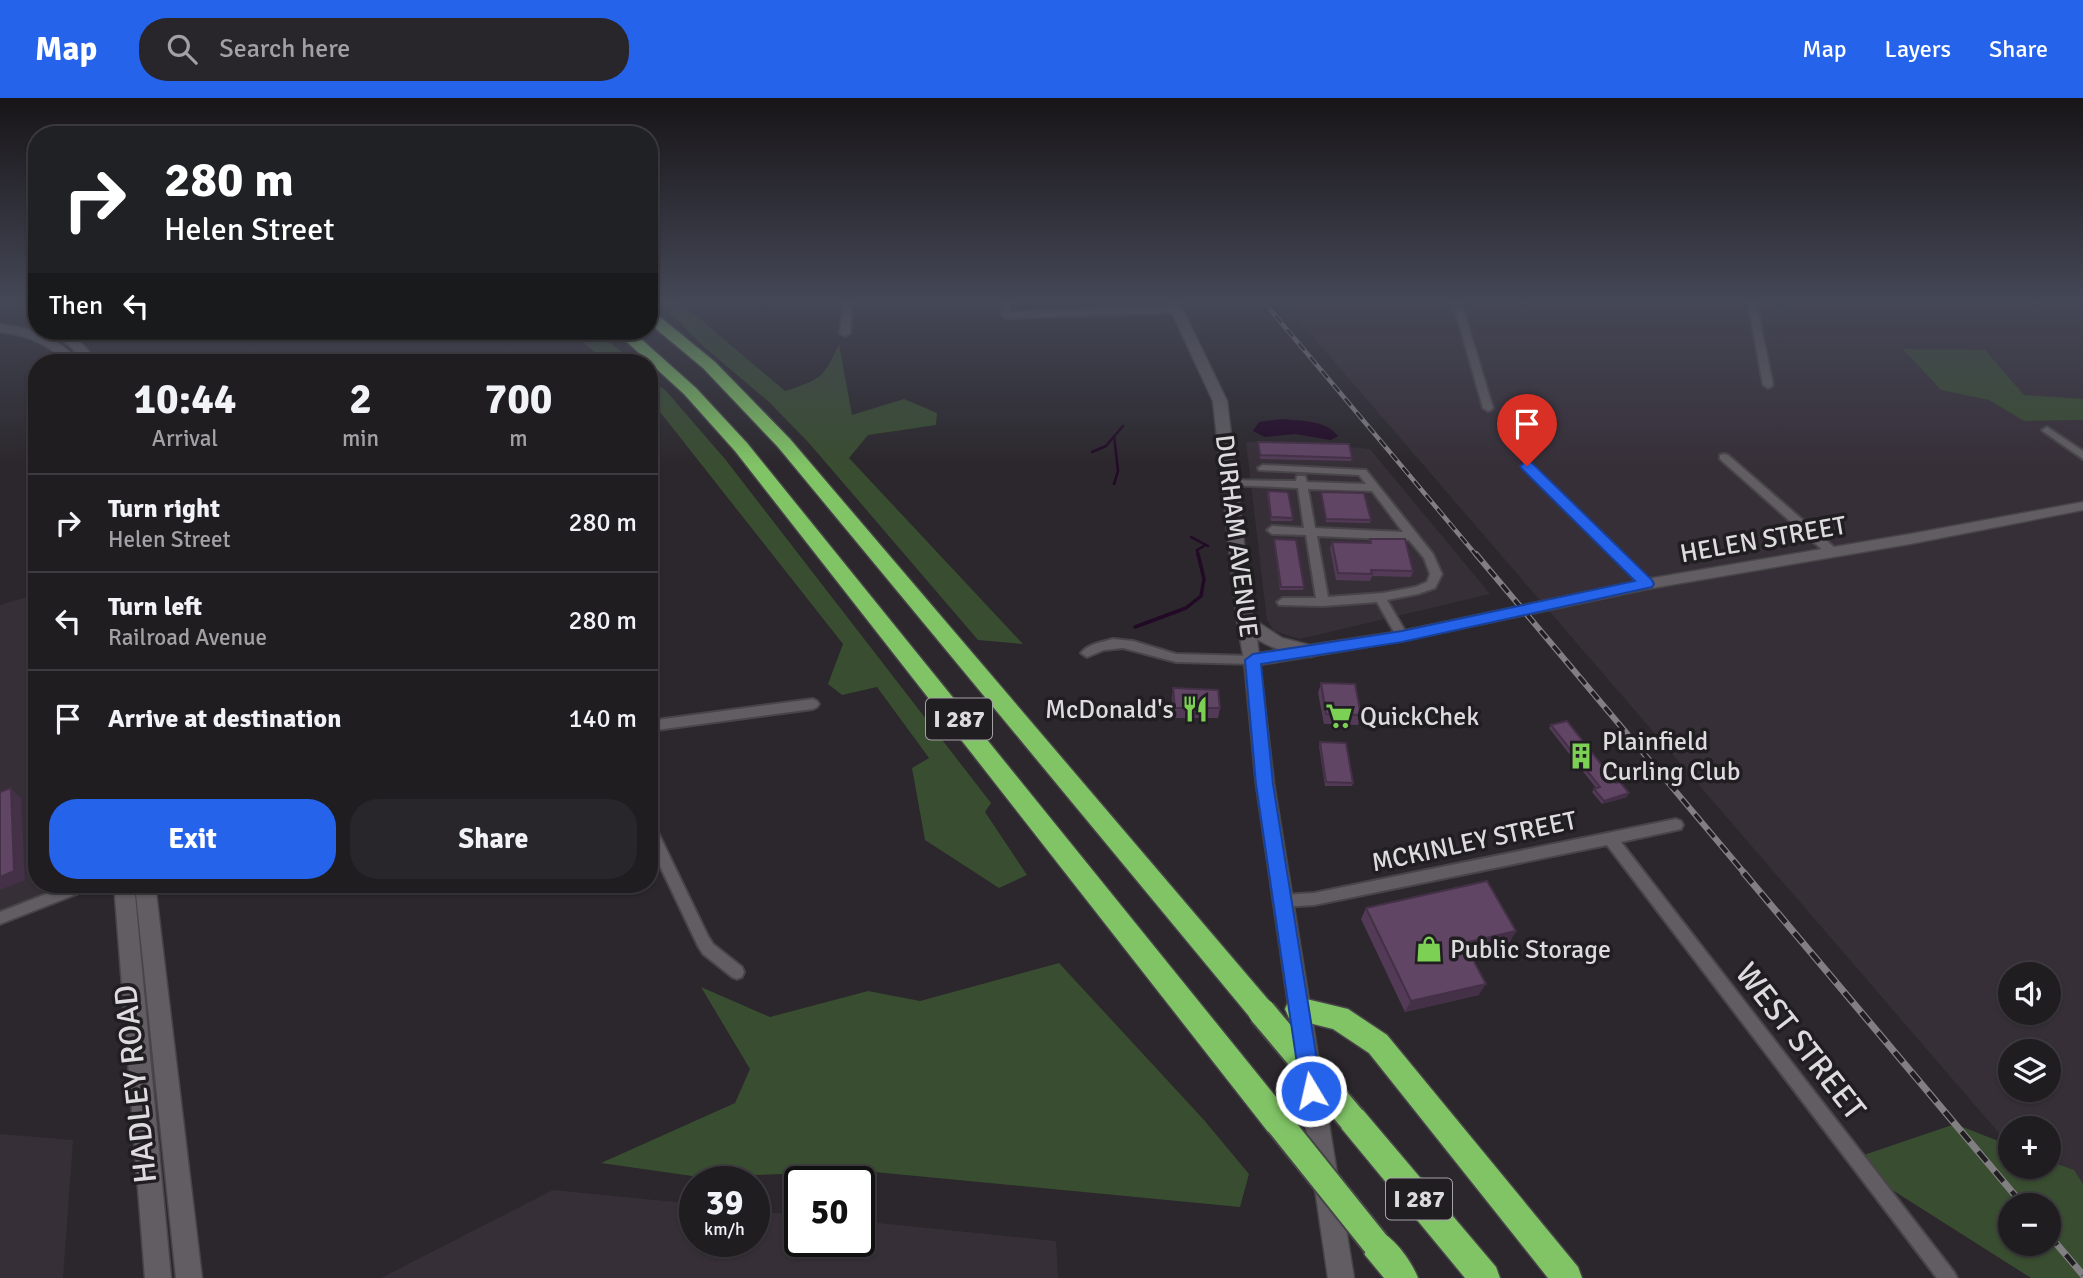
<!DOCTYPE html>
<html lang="en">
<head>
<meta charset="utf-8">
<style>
  body { margin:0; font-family:Signika,sans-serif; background:#28262a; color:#f1f3f6; height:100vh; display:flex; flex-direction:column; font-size:26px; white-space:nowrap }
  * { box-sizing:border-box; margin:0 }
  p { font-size:23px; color:#a2a2a5 }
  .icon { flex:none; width:38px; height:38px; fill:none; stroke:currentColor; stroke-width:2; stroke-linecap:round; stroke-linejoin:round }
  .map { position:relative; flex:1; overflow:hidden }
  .details { position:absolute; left:28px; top:256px; width:630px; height:539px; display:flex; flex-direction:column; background:#201d21; border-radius:28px; box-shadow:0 2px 5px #0004,0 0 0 2px #3d3b3f }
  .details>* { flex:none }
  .guide { position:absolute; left:28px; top:28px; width:630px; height:214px; border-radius:28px; box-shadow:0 2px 5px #0004,0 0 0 2px #3d3b3f; background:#202124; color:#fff; overflow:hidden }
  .buttons { position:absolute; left:1998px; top:864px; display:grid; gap:14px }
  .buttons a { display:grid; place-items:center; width:63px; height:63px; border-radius:50%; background:#201d21; box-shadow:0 2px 5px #0004,0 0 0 2px #3d3b3f; font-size:35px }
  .speed { position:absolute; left:679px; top:1068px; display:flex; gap:14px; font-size:35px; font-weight:700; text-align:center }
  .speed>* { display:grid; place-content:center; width:91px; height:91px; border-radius:50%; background:#201d21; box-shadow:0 2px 5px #0004,0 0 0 2px #3d3b3f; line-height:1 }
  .speed small { font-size:18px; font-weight:400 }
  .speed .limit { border:4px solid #111; border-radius:10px; background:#fff; color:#111 }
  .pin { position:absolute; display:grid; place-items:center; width:60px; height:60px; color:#fff; margin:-72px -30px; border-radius:50% 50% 50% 0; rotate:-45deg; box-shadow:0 0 7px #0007 }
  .pin .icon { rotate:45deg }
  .me { position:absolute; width:77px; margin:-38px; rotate:351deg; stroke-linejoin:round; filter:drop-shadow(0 0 5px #0008) }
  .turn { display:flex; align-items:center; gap:24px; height:147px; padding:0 21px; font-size:32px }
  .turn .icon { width:91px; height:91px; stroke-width:2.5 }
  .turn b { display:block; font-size:49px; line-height:60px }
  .then { display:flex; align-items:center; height:66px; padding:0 21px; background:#0003; gap:14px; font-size:26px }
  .eta { display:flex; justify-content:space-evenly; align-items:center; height:119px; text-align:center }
  .eta b { font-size:42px; font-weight:800; line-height:49px }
  .button { display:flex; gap:14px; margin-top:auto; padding:14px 21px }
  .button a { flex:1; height:80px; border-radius:28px; background:#2563eb; color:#fff; font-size:28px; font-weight:800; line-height:80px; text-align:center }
  .button a+a { background:#28262a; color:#f1f3f6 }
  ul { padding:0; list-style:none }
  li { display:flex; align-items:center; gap:21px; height:98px; padding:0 21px; border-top:2px solid #3d3b3f }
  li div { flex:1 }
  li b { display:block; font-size:26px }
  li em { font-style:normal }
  header { display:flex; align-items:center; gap:42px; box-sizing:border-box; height:98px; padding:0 35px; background:#2563eb; color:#fff }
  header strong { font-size:33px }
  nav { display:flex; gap:38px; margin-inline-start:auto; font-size:24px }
  .search { width:490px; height:63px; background:#28262a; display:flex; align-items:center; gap:18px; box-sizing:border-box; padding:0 24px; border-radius:28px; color:#a2a2a5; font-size:26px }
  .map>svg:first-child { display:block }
  .built { fill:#372f38; fill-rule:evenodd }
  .green { fill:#394d30; fill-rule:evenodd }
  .water { fill:#220926 }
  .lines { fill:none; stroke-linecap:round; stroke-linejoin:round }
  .stream-far1 { stroke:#220926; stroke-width:2.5 }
  .stream { stroke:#220926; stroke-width:3.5 }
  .minor-casing { stroke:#484549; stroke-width:4 }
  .tertiary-casing { stroke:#484549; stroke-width:3 }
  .secondary-casing { stroke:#484549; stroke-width:3 }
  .motorway-casing { stroke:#484549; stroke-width:3 }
  .minor { fill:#615d62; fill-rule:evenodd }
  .tertiary { fill:#615d62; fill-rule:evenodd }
  .secondary { fill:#615d62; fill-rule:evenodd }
  .motorway { fill:#81c466; fill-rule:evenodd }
  .rail-far2-casing { stroke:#827f83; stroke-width:4.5 }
  .rail-far1-casing { stroke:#827f83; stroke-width:6 }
  .rail-casing { stroke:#827f83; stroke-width:7 }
  .rail-far2 { stroke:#211e22; stroke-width:2.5; stroke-dasharray:9; stroke-linecap:butt }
  .rail-far1 { stroke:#211e22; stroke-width:3.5; stroke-dasharray:10; stroke-linecap:butt }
  .rail { stroke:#211e22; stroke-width:4.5; stroke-dasharray:13; stroke-linecap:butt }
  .motorway-bridge-casing { stroke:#484549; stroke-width:31; stroke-linecap:butt }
  .motorway-bridge { stroke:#81c466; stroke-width:27 }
  .wall { fill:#533b57 }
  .shaded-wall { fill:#443047 }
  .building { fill:#614565; stroke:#443047; stroke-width:2 }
  .route { fill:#2563eb; stroke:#184099; stroke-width:2 }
  .labels { text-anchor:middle; stroke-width:7; stroke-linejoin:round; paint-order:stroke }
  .shield { fill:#211e22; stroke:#a5a2a6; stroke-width:2 }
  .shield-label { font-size:24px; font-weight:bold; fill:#dddbde }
  .street-label { font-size:26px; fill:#dddbde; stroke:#211e22 }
  .poi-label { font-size:26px; fill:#dddbde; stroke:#211e22; text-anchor:start }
  .near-street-label { font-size:32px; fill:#dddbde; stroke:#211e22 }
</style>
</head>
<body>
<header>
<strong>Map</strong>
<div class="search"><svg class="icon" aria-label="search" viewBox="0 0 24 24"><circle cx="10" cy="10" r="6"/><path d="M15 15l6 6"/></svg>Search here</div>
<nav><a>Map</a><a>Layers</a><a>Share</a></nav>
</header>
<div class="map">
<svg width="2083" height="1180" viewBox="0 0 2083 1180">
  <rect width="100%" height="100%" fill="#2b272c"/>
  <!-- built -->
  <path class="built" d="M1283 204H2083V1133L2049 1069V1031H2011V1049ZM2011 877H2049V915H2011ZM2011 954H2049V992H2011Z
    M1246 344 1310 345 1370 351 1490 496 1300 541 1274 533 1267 522Z
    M37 496V786H84V788L0 819V507Z
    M0 1036 73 1042 63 1180H0Z
    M553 1092 695 1106V1143H754V1113L800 1117V1143H859V1123L1056 1143 1058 1180H381Z"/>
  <!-- green -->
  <path class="green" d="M654 204H680L785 293C821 281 823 281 839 246L852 317 904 301 937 315 936 327 868 337 849 360 1023 546 978 542 809 345 769 304 703 248 668 213Z
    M569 233H596L634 264H607Z
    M1903 251 1985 252 2024 297 2083 301V322L2024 323 1989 302 1941 292Z
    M649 279 667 294 725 361 991 705 985 714 1027 777 999 790 925 742 912 670 929 660 877 589 842 597 828 586 843 546 649 300Z
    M1059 865 1204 1022 1249 1076 1240 1109 864 1073 699 1079 601 1065 735 1005 750 971 701 889 770 919 868 893 920 903Z
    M1955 1026 2011 1048V1069H2049V1063L2074 1072 2083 1086V1180H2031L1875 1081 1858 1059ZM2011 1108H2049V1146H2011Z"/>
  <!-- water -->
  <path class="water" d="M1282 321C1301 323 1326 322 1338 338L1331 342 1295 336 1265 339 1253 333 1259 324Z"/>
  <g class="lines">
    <!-- stream-far1 -->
    <path class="stream-far1" d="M1114 338 1118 373 1114 386
      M1092 354 1106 348 1123 328
      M1191 439 1208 448
      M1198 458 1197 452 1204 448"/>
    <!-- stream -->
    <path class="stream" d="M1135 529 1186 510 1201 498 1204 481 1198 456"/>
    <!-- minor casing -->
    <g class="minor-casing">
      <path id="minor" d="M844 204H852L850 235 845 238 840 235Z
        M1002 204H1010V214L1177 208 1181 211 1177 214 1006 220 1002 217Z
        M1453 204H1461L1493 310 1491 312 1488 313 1483 310Z
        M1748 204H1756L1773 287 1771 289 1768 290 1763 287Z
        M2047 329 2083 353V361L2044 334 2042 332Z
        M1724 356 1728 357 1835 450 1836 453 1835 456H1827L1720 361V357Z
        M1527 365 1531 366 1651 483 1653 486 1651 489H1643L1523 370 1522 368Z
        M1263 367 1366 372 1433 456 1442 476 1435 490 1418 496 1387 502 1408 538 1406 541H1398L1377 504 1323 508 1279 507 1277 504 1283 500H1316L1306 437 1272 436 1267 432 1272 428 1304 430 1298 390 1229 387 1225 386V382L1296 383 1297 378H1305L1307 384 1366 386 1359 377 1259 372 1258 370ZM1308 391 1372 393 1403 434 1315 430ZM1317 438 1409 442 1424 460 1430 476 1427 484 1415 489 1383 495 1328 499Z
        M1113 541 1133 543 1176 556 1253 558 1259 562 1253 566 1176 564 1123 550 1104 552 1087 559 1081 555C1088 546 1102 544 1113 541Z
        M813 601 817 603 819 606 817 609 813 611 649 633V623Z
        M1676 721 1681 723 1683 727 1681 731 1621 744 1954 1174 1957 1180H1937L1607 747 1314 807 1282 809 1277 807 1275 803 1277 799 1282 797 1314 795Z
        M649 724 654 726 708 838 713 846 742 869 744 874 742 879 737 881 732 879 703 856 698 848 649 745Z
        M72 786H94L92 790 0 826V814Z"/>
    </g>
    <!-- tertiary casing -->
    <g class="tertiary-casing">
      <path id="tertiary" d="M2083 404V412L1910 446 1647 491 1402 543 1253 568 1245 562 1253 556 1402 533 1647 481 1910 436Z"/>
    </g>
    <!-- secondary casing -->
    <g class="secondary-casing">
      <path id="secondary" d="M1167 204H1179L1227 303 1253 521 1282 540 1317 549 1320 553 1311 559C1292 556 1274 552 1257 541L1274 686 1354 1180H1328L1256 686 1244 562 1237 523 1213 303Z
        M0 226C30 230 59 239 79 264H65C48 245 25 237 0 234Z
        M47 233C71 233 83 245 98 264H84L70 248Z
        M114 786H134L171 1180H145Z
        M135 786H155L202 1180H176Z"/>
    </g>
    <!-- motorway casing -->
    <g class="motorway-casing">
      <path id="motorway" d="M649 213 654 214 715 264 790 341 1271 905 1275 914 1271 923 1262 926 1253 923 778 349 703 270 649 225Z
        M615 233H632L696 290 747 345 1289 1015 1293 1025 1289 1035 1279 1039 1269 1035 735 353 684 296Z
        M1298 899 1348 911 1387 937 1578 1169 1582 1180H1548L1369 955 1333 931 1289 920 1285 911 1289 902Z
        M1352 1007 1362 1011 1496 1169 1500 1180H1465L1342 1031 1338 1021 1342 1011Z
        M1376 1131C1394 1139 1411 1162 1418 1180H1384L1365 1157 1361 1146 1365 1135Z"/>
    </g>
    <!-- minor -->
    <use href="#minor" class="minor"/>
    <!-- tertiary -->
    <use href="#tertiary" class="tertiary"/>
    <!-- secondary -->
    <use href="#secondary" class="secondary"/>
    <!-- motorway -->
    <use href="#motorway" class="motorway"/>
    <!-- rail-far2 casing -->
    <g class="rail-far2-casing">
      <path id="rail-far2" d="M1264 204 1477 458"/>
    </g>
    <!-- rail-far1 casing -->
    <g class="rail-far1-casing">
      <path id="rail-far1" d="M1476 456 1746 777"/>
    </g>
    <!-- rail casing -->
    <g class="rail-casing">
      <path id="rail" d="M1744 775 2024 1108
        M2049 1137 2083 1177"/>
    </g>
    <!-- rail-far2 -->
    <use href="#rail-far2" class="rail-far2"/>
    <!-- rail-far1 -->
    <use href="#rail-far1" class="rail-far1"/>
    <!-- rail -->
    <use href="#rail" class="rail"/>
    <!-- motorway-bridge casing -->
    <g class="motorway-bridge-casing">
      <path id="motorway-bridge" d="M1262 914 1352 1021
        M1279 1025 1376 1146"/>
    </g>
    <!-- motorway-bridge -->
    <use href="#motorway-bridge" class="motorway-bridge"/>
  </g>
  <!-- wall -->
  <path class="wall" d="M1258 344 1352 360 1351 363 1260 361Z
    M1268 393 1293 420 1292 423H1271L1267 397Z
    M1321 394 1371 422 1370 425 1326 424 1321 397Z
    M1274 441 1304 489 1303 492H1280L1274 445Z
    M1370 441 1413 473 1411 479 1372 478 1370 483 1336 482 1330 450 1332 444 1369 445Z
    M1321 585 1361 617 1358 627 1324 626 1318 595Z
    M1173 590 1220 610 1218 620H1174L1172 600Z
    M1551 627 1627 699 1602 706 1592 694 1594 691 1596 690 1549 630Z
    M1320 644 1353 685 1352 688H1325L1319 648Z
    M1366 810 1516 833 1509 845 1469 854 1479 897 1405 914 1361 821Z"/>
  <!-- shaded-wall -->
  <path class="shaded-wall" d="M11 690 21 700 25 782 0 792V779Z
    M1629 695 1627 699 1602 706 1604 703Z
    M1516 833 1509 845 1458 856 1464 845Z
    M1486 886 1479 897 1405 914 1411 903Z"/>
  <!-- building -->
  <path class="building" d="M1258 344 1349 346 1352 360 1260 357Z
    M1268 393 1288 394 1293 420 1271 419Z
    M1321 394 1364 395 1371 422 1326 421Z
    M1274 441 1296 442 1304 489H1281Z
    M1370 441H1405L1413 473 1371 472 1372 476 1338 475 1332 444 1371 445Z
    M1321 585 1355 586 1361 617 1326 616Z
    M1173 590 1218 592 1220 610H1175Z
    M1567 623 1616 685 1620 684 1629 695 1604 703 1594 691 1600 689 1551 627Z
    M1320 644 1346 645 1353 685 1326 684Z
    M11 690 14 773 0 779V694Z
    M1487 783 1516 833 1464 845 1486 886 1411 903 1366 810Z"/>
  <!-- sky -->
  <linearGradient id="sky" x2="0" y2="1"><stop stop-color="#181518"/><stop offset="0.55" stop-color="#444756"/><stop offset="1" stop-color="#444756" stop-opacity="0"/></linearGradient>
  <rect width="2083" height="369" fill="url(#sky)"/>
  <!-- route -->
  <path class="route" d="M1527 363 1532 365 1652 482 1654 486 1652 489 1402 544 1261 566 1273 686 1322 993 1319 1000 1311 1003 1304 1000 1301 993 1256 686 1245 562 1253 556 1402 533 1635 483 1522 371 1520 368Z"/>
  <!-- icons -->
  <defs>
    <g id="restaurant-bare" transform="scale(2.1)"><path d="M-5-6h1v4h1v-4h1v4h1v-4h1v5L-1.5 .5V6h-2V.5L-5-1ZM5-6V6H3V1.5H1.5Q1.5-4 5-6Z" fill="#7cd155" stroke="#211e22" stroke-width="2.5" paint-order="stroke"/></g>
    <g id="supermarket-bare" transform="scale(2.1)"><path d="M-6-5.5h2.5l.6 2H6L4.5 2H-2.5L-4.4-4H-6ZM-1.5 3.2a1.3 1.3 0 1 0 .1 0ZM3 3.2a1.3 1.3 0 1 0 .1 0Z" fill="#7cd155" stroke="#211e22" stroke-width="2.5" paint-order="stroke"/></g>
    <g id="building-bare" transform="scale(2.1)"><path d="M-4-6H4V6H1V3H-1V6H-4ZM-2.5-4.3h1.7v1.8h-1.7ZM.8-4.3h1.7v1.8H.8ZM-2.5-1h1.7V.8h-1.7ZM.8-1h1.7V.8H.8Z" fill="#7cd155" stroke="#211e22" stroke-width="2.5" paint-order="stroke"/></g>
    <g id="shop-bare" transform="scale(2.1)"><path d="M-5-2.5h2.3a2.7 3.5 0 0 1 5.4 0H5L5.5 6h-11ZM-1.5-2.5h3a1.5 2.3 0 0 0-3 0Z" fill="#7cd155" stroke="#211e22" stroke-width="2.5" paint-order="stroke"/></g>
  </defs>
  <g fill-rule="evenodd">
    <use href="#restaurant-bare" x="1195" y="611"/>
    <use href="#supermarket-bare" x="1339" y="618"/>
    <use href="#building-bare" x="1581" y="658"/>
    <use href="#shop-bare" x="1429" y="851"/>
  </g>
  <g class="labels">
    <!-- shield labels -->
    <g class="shield">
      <rect x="926" y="600.5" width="66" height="41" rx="5"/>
      <rect x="1386" y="1080.5" width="66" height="41" rx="5"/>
    </g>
    <g class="shield-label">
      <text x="959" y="629">I 287</text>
      <text x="1419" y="1109">I 287</text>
    </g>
    <!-- street labels -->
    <g class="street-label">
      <text transform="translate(1237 438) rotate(83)" y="9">DURHAM AVENUE</text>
      <text transform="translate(1763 441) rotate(-10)" y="9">HELEN STREET</text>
      <text transform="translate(1474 743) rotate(-12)" y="9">MCKINLEY STREET</text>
    </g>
    <!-- poi labels -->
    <g class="poi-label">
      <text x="1174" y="620" text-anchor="end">McDonald's</text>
      <text x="1360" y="627">QuickChek</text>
      <text x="1602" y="652">Plainfield<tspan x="1602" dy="30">Curling Club</tspan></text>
      <text x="1450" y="860">Public Storage</text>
    </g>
    <!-- near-street labels -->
    <g class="near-street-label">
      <text transform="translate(1801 943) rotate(52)" y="11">WEST STREET</text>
      <text transform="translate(135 986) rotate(-96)" y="11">HADLEY ROAD</text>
    </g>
  </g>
</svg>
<div class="buttons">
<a><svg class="icon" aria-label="sound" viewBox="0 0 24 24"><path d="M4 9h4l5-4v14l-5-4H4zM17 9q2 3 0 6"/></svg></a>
<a><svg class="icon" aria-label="layers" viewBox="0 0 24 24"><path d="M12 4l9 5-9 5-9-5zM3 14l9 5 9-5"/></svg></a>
<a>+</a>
<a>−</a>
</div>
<div class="speed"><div>39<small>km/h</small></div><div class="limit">50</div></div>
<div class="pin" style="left:1527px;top:368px;background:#d93025"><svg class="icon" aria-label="arrive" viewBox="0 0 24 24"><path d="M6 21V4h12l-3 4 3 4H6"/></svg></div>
<svg class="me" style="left:1311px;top:993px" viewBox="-20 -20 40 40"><circle r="17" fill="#2563eb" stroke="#fff" stroke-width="3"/><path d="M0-11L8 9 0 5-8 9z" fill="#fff"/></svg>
<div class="guide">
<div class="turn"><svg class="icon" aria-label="right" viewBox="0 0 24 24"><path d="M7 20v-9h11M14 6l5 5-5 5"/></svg><div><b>280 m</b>Helen Street</div></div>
<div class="then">Then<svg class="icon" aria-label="left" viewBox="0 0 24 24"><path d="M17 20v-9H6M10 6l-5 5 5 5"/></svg></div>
</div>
<section class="details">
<div class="eta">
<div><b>10:44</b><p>Arrival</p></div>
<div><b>2</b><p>min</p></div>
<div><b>700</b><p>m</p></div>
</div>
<ul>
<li><svg class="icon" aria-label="right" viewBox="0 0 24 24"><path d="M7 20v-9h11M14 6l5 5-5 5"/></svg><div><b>Turn right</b><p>Helen Street</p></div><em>280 m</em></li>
<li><svg class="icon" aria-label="left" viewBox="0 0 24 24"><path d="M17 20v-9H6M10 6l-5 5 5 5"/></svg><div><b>Turn left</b><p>Railroad Avenue</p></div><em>280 m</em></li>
<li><svg class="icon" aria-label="arrive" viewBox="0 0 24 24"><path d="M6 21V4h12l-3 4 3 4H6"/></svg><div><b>Arrive at destination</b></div><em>140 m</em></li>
</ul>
<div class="button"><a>Exit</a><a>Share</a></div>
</section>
</div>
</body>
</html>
